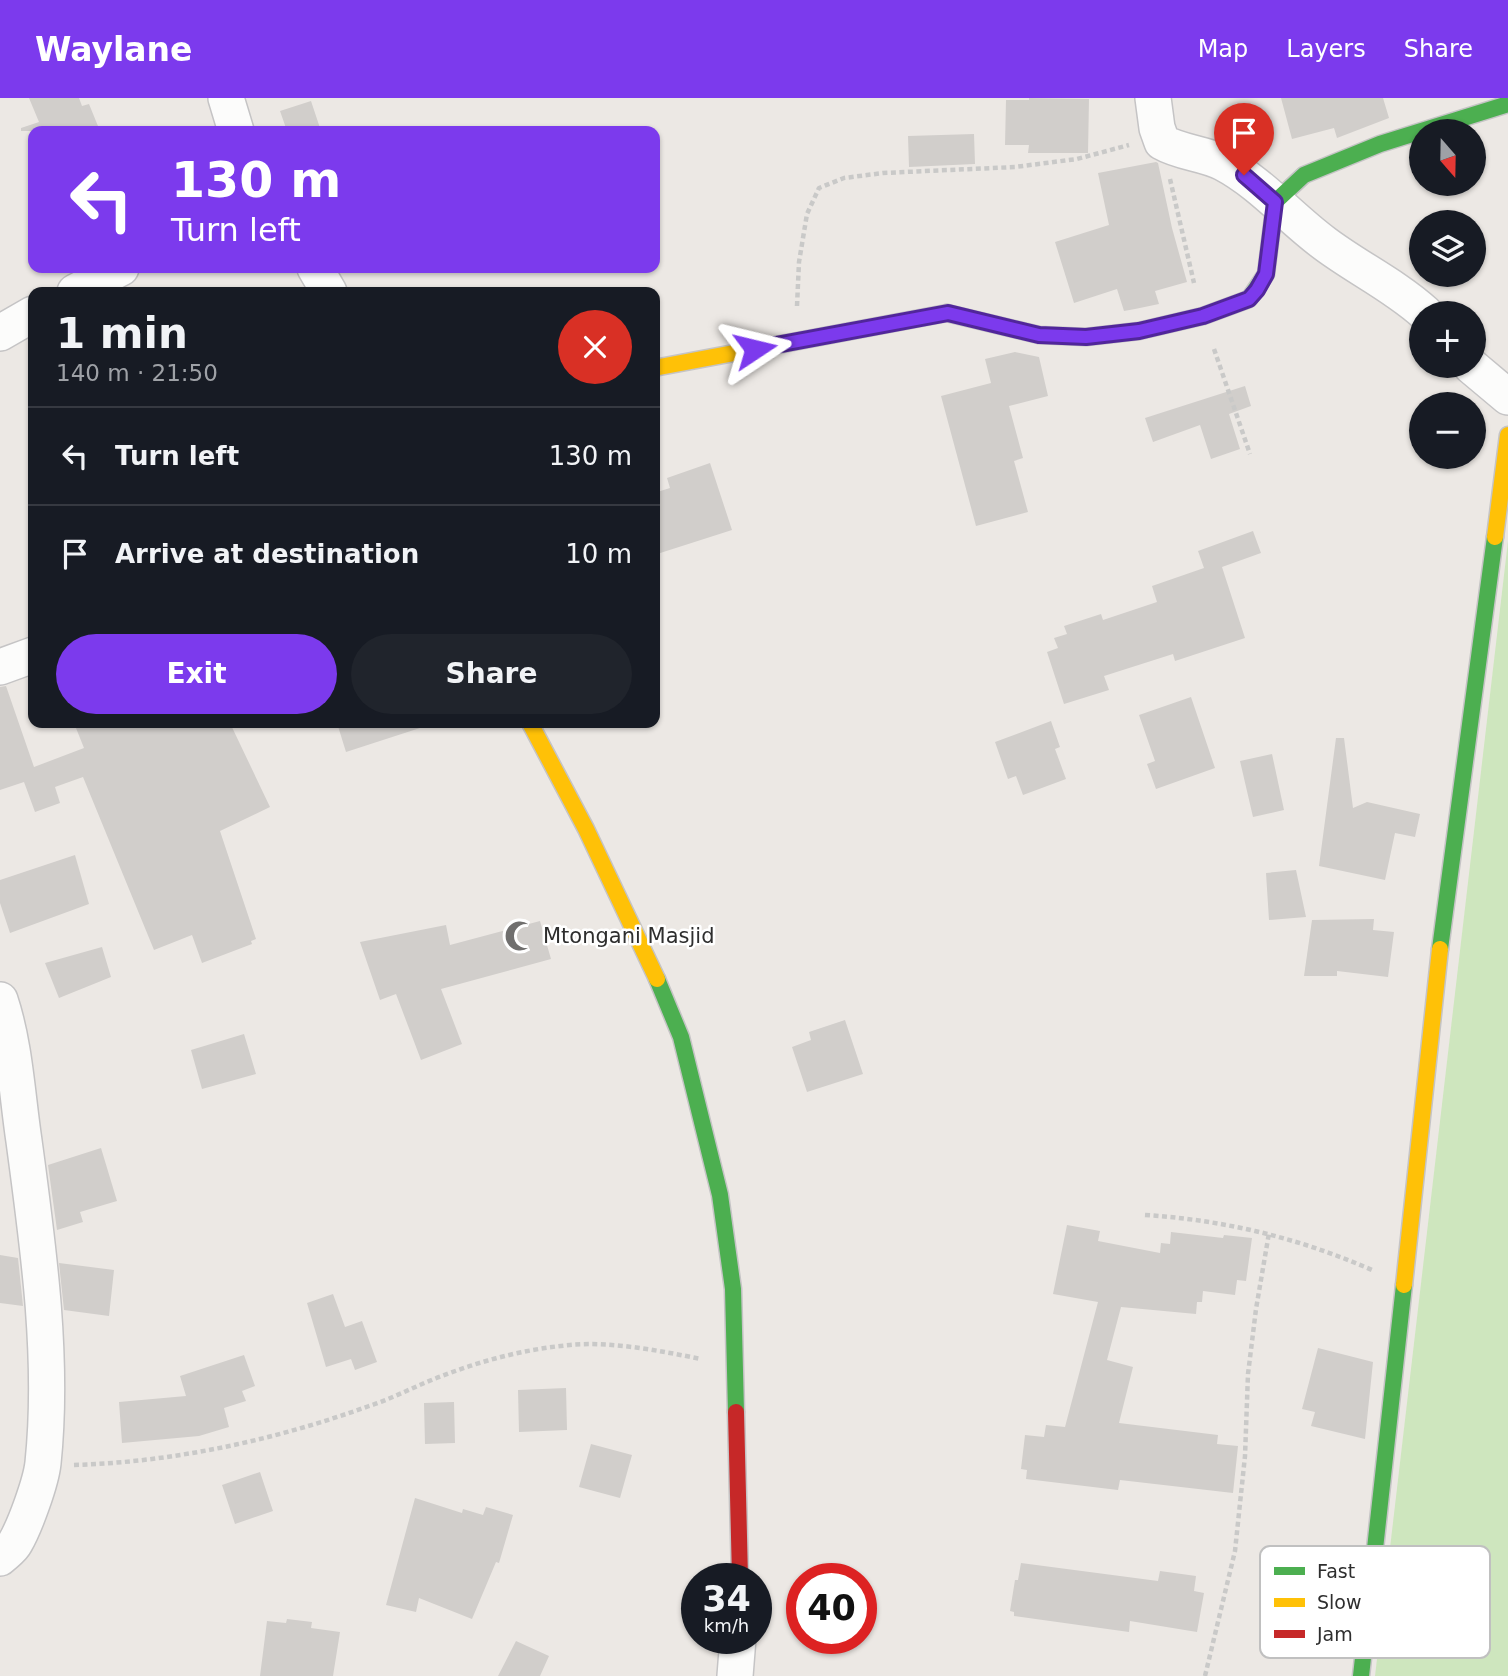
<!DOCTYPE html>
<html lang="en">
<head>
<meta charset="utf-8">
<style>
  body { margin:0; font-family:"DejaVu Sans",sans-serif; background:#20242c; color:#f1f3f6; height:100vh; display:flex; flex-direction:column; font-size:26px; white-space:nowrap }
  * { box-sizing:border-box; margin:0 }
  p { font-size:23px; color:#9ea1a6 }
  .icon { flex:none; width:38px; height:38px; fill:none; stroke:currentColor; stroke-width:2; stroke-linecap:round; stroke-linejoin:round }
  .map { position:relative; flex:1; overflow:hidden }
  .sheet { position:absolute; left:28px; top:189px; width:632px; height:441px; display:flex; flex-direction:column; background:#171b24; border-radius:14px; box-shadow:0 2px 5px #0004 }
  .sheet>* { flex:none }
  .banner { position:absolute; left:28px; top:28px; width:632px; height:147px; border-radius:14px; box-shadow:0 2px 5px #0004; background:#7c3aed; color:#fff; overflow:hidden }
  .needle { width:46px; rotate:160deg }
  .fabs { position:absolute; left:1409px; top:21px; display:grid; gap:14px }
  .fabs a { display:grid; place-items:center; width:77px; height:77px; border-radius:50%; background:#171b24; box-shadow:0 2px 5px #0004; font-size:35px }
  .speed { position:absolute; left:681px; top:1465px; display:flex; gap:14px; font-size:35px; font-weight:700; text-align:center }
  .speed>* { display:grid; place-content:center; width:91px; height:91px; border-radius:50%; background:#171b24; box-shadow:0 2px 5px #0004; line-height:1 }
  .speed small { font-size:18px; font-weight:400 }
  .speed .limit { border:10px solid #d22; background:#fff; color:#111 }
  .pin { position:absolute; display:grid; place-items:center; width:60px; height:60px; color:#fff; margin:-72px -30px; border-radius:50% 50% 50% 0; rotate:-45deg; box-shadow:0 0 7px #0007 }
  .pin .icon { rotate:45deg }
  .me { position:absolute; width:77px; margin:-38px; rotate:80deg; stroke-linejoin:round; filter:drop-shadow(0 0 5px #0008) }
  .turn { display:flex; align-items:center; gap:24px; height:147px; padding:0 28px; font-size:32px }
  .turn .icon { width:91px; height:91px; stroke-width:2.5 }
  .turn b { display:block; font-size:49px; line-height:60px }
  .round { display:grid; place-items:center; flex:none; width:74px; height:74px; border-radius:37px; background:#20242c }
  .headline { display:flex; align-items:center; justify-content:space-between; height:119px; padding:0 28px }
  h1 { font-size:42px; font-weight:700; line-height:52px }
  .button { display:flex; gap:14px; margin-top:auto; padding:14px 28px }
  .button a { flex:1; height:80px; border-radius:42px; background:#7c3aed; color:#fff; font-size:28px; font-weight:700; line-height:80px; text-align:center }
  .button a+a { background:#20242c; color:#f1f3f6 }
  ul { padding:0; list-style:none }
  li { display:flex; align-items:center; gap:21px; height:98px; padding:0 28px; border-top:2px solid #363941 }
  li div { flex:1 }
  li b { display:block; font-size:26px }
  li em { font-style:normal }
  header { display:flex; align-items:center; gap:42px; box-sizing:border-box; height:98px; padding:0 35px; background:#7c3aed; color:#fff }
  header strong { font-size:33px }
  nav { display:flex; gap:38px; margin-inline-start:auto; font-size:24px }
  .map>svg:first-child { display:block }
  .green { fill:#cee6be }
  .building { fill:#d1cecb }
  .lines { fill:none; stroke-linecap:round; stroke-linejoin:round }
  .street-casing { stroke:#c5c4c5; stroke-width:38 }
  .fast-casing { stroke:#c5c4c5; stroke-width:19 }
  .slow-casing { stroke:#c5c4c5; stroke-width:19 }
  .jam-casing { stroke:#c5c4c5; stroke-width:19 }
  .path { stroke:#c9c9c8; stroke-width:4.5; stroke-dasharray:5 3.5; stroke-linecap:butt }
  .street { stroke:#fcfcfb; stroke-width:35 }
  .fast { stroke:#4caf50; stroke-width:16 }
  .slow { stroke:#ffc107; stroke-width:16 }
  .jam { stroke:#c62828; stroke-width:16 }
  .route-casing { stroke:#51269a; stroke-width:18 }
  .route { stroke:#7c3aed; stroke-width:12 }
  .labels { text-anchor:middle; stroke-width:5; stroke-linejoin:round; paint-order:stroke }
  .poi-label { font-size:21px; fill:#2e2e2e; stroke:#fff; text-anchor:start }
  .key { fill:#fff; stroke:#c0c0c0; stroke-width:2 }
  .key-label { font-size:19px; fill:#2e2e2e }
</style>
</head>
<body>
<header>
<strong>Waylane</strong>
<nav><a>Map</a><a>Layers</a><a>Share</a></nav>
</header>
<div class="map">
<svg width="1508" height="1578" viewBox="0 0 1508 1578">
  <rect width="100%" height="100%" fill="#ece8e4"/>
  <!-- green -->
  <path class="green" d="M1508 443V1578H1375Z"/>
  <!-- building -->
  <path class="building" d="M29 0H79L82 8 89 6 100 33H21V30L39 24Z
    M1029 0 1089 1 1088 55H1028L1029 47H1005L1006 2H1029Z
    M1281 0H1383L1389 20 1337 40 1334 30 1292 41Z
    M311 3 321 33H287L280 13Z
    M974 36 975 66 909 69 908 38Z
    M1156 64 1158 65 1172 130 1187 184 1155 193 1159 206 1135 211 1124 213 1117 191 1074 205 1055 144 1109 127 1098 75Z
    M1015 254 1039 259 1048 298 1009 308 1023 360 1014 363 1028 414 976 428 941 298 991 285 985 261Z
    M1245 288 1251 308 1229 316 1240 351 1211 361 1200 327 1153 344 1145 320Z
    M710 365 732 432 654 457V395L670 390 667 380Z
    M1253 433 1261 455 1222 469 1245 540 1175 563 1173 556 1104 578 1109 592 1064 606 1047 554 1058 550 1054 540 1067 536 1064 528 1101 516 1103 522 1157 504 1152 488 1204 470 1198 453Z
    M6 588 34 669 84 650 74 625H230L270 709 220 733 256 841 251 843 252 846 202 865 192 837 154 852 83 679 55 689 60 705 35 714 24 684 0 692V589Z
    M1191 599 1215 670 1156 691 1147 666 1155 663 1139 617Z
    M1051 623 1060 649 1055 651 1066 681 1023 697 1016 678 1008 681 995 644Z
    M337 625H419L420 630 346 654Z
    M1336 640H1344L1353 710 1367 704 1420 716 1415 739 1395 735 1385 782 1319 768Z
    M1272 656 1284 712 1253 719 1240 663Z
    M75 757 89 806 10 835 0 805V782Z
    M1296 772 1306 819 1269 822 1266 775Z
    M1374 821 1373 832 1394 834 1388 879 1337 873V878H1304L1312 822Z
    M540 823 551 861 441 891 462 946 421 962 396 896 380 902 360 844 446 827 450 847Z
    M102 849 111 879 59 900 45 865Z
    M845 922 863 976 807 994 792 949 811 942 809 934Z
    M244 936 256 976 202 991 191 952Z
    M101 1050 117 1103 80 1114 83 1124 57 1132 48 1067Z
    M1067 1127 1100 1133 1098 1143 1160 1155 1161 1145 1170 1146 1171 1134 1223 1140 1224 1137 1252 1140 1246 1183 1237 1182 1235 1197 1203 1193 1202 1204H1197L1196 1216 1121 1209 1107 1262 1133 1269 1119 1325 1218 1337 1217 1346 1238 1348 1233 1395 1120 1382 1118 1392 1026 1381 1027 1372 1021 1371 1025 1337 1044 1339 1046 1327 1065 1329 1098 1204 1053 1196Z
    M0 1157 18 1160 23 1208 0 1205Z
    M59 1165 114 1172 109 1218 64 1212Z
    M333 1196 345 1229 362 1223 377 1264 355 1272 351 1261 326 1269 307 1205Z
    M1318 1250 1373 1264 1365 1341 1311 1328 1315 1314 1302 1311Z
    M244 1257 255 1288 242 1293 246 1303 224 1310 229 1329 199 1338 122 1345 119 1304 186 1298 180 1278Z
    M566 1290 567 1332 519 1334 518 1292Z
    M454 1304 455 1345 425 1346 424 1305Z
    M591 1346 632 1357 620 1400 579 1389Z
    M260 1374 273 1413 235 1426 222 1387Z
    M415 1400 462 1415 463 1411 483 1417 486 1409 513 1417 499 1465 496 1464 472 1521 419 1500 416 1514 386 1507Z
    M1021 1465 1158 1483 1160 1473 1196 1478 1194 1493 1204 1495 1197 1534 1130 1523 1129 1534 1014 1518V1514L1010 1513 1015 1482H1018Z
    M287 1521 312 1524 311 1530 340 1534 333 1578H260L267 1523 286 1525Z
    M516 1543 549 1558 540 1578H498Z"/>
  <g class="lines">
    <!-- street casing -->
    <g class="street-casing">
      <path id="street" d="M226 0 236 33
        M1153 0 1157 30 1162 44C1181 55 1204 55 1223 65 1261 85 1289 119 1324 145 1357 170 1394 187 1425 215
        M315 170 329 194
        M75 194 121 170
        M0 235 33 216
        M1471 268 1508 299
        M0 569 33 557
        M0 902C15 947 17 996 24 1043 38 1147 54 1260 43 1365 41 1384 25 1428 15 1445 12 1451 5 1455 0 1460
        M735 1578 738 1540"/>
    </g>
    <!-- fast casing -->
    <g class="fast-casing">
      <path id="fast" d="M947 215 1039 237 1086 239 1139 233 1203 218 1249 201 1266 176 1275 104 1304 77 1380 46 1508 6
        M1440 851 1495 439
        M657 881 681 939 720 1097 733 1191 736 1314
        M1361 1578 1404 1187"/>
    </g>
    <!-- slow casing -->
    <g class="slow-casing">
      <path id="slow" d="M654 270 947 215
        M1495 439 1508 337
        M530 625 586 731 657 881
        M1404 1187 1440 851"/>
    </g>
    <!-- jam casing -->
    <g class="jam-casing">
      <path id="jam" d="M736 1314 740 1480"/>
    </g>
    <!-- path -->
    <path class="path" d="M1170 81 1194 185
      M797 208 799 164 807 116 819 90 844 80 883 75 1015 69 1077 61 1129 47
      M1214 251 1250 356
      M1145 1117C1224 1122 1299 1140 1372 1172
      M74 1367C174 1364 275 1342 369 1308 394 1300 417 1287 442 1278 483 1262 526 1251 570 1247 611 1243 661 1253 701 1261
      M1205 1578 1235 1453 1245 1358 1248 1276 1256 1211 1269 1135"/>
    <!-- street -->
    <use href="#street" class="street"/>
    <!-- fast -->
    <use href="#fast" class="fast"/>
    <!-- slow -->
    <use href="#slow" class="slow"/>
    <!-- jam -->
    <use href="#jam" class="jam"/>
  </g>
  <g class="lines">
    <!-- route casing -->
    <g class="route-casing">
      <path id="route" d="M755 251 948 215 1039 237 1086 239 1139 233 1203 218 1249 201 1257 192 1266 176 1275 104 1244 77"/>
    </g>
    <!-- route -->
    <use href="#route" class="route"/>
  </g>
  <!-- icons -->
  <defs>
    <g id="mosque-bare" transform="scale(2.415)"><path d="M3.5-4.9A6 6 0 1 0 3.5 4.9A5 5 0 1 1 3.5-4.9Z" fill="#706f6e" stroke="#fff" stroke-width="2.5" paint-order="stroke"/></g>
  </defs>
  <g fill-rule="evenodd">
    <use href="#mosque-bare" x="520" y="838"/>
  </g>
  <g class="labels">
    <!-- poi labels -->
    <g class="poi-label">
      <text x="543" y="845">Mtongani Masjid</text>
    </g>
  </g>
  <!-- legend -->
  <rect x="1260" y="1448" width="230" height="112" rx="10" class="key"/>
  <rect x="1274" y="1469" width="31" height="8" fill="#4caf50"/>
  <rect x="1274" y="1500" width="31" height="9" fill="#ffc107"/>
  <rect x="1274" y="1532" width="31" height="8" fill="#c62828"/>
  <g class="key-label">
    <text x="1317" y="1480">Fast</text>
    <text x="1317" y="1511">Slow</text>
    <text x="1317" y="1543">Jam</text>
  </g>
</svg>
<div class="fabs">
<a><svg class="needle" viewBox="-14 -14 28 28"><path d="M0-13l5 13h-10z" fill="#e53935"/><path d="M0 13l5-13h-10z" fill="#9ea1a6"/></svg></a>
<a><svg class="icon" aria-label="layers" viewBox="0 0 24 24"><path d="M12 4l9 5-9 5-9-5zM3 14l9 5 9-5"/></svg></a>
<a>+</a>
<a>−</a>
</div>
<div class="speed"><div>34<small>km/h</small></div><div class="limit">40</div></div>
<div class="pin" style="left:1244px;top:77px;background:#d93025"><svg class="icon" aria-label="arrive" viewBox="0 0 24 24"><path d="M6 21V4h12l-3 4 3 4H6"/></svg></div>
<svg class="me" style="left:755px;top:251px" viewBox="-20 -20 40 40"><path d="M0-17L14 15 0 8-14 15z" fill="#7c3aed" stroke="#fff" stroke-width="4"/></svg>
<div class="banner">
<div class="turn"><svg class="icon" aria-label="left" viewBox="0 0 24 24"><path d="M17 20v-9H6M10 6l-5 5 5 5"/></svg><div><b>130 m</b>Turn left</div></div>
</div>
<section class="sheet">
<div class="headline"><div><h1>1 min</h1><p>140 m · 21:50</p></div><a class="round" style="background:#d93025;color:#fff"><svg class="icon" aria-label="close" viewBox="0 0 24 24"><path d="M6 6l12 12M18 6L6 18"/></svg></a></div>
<ul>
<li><svg class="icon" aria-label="left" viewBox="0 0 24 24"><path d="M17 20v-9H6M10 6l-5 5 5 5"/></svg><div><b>Turn left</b></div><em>130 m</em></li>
<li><svg class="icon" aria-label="arrive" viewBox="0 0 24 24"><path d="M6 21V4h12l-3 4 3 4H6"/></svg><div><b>Arrive at destination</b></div><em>10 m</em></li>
</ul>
<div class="button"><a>Exit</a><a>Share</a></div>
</section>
</div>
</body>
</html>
